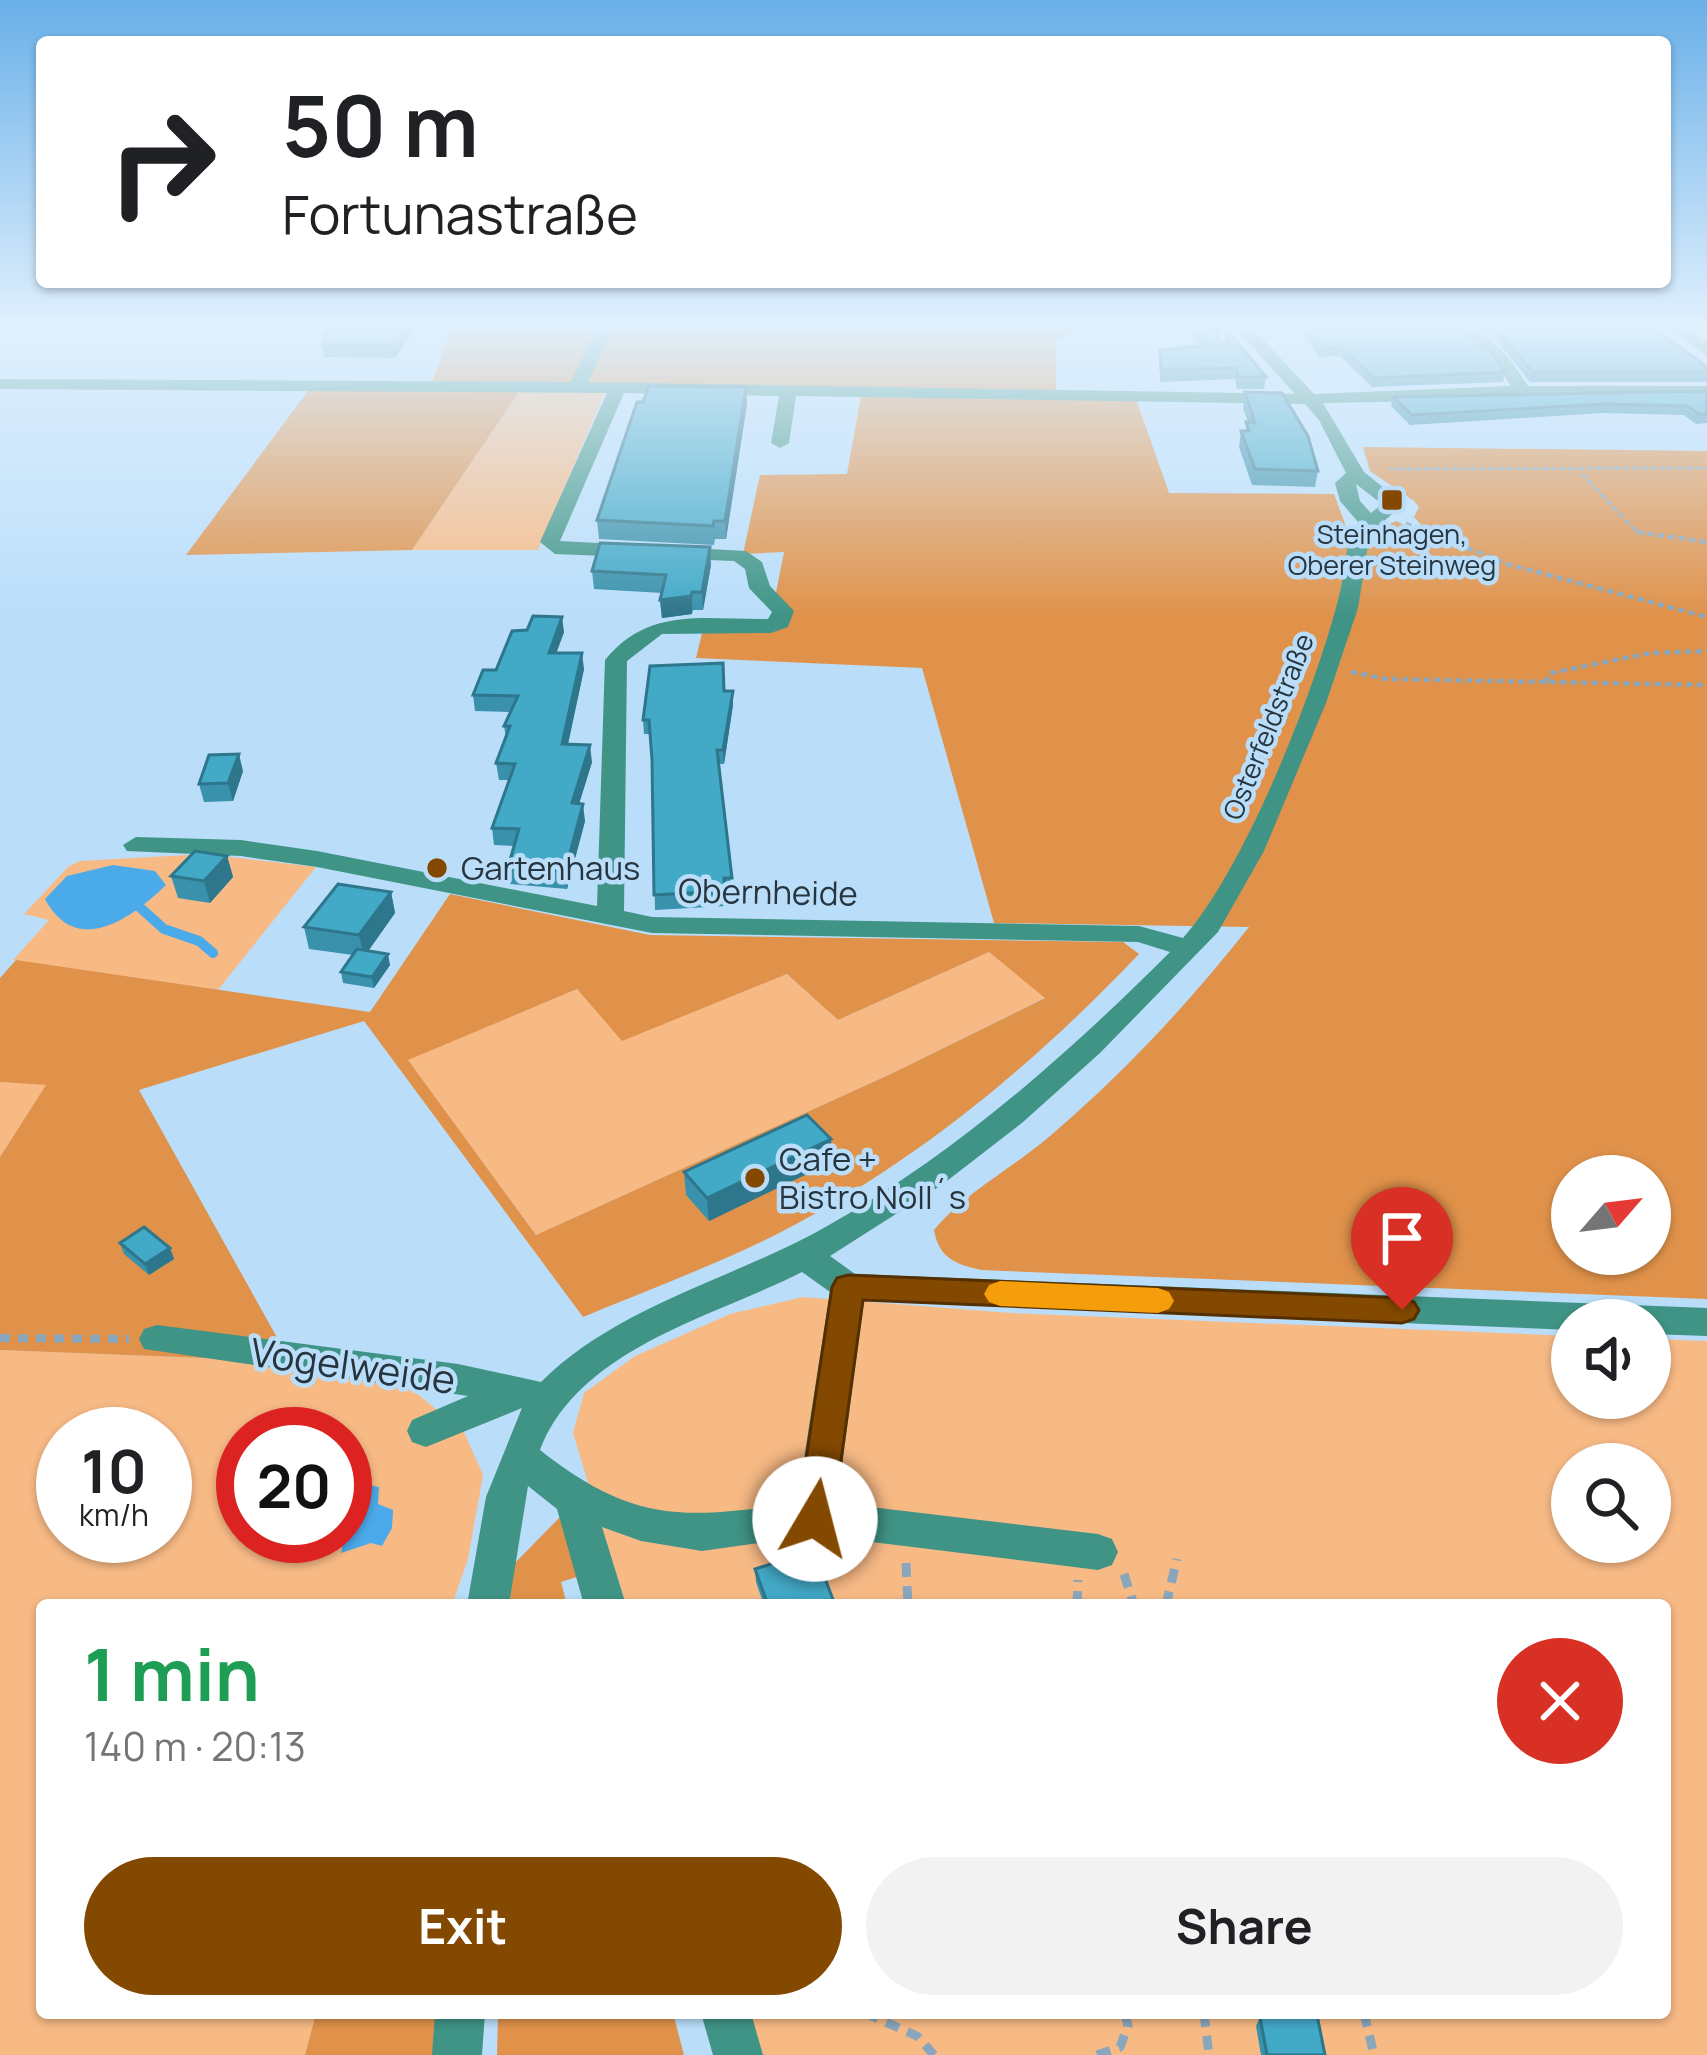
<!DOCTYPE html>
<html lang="en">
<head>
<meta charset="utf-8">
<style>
  body { margin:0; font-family:Manrope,sans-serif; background:#f2f2f2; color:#202124; height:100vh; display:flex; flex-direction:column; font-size:45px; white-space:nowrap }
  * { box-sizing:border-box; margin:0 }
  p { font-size:39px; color:#757577 }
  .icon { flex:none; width:66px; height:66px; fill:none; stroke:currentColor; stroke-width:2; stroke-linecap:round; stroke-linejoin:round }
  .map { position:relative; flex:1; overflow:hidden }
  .drawer { position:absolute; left:36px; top:1599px; width:1635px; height:420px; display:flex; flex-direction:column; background:#fff; border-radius:12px; box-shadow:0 3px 9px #0004 }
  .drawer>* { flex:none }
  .hud { position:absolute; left:36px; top:36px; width:1635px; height:252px; border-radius:12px; box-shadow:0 3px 9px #0004; background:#fff; color:#202124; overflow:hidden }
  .needle { width:78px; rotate:62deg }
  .controls { position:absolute; left:1551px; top:1155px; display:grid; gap:24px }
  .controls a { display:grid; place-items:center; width:120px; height:120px; border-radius:50%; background:#fff; box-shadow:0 3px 9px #0004; font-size:60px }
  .speed { position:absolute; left:36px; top:1407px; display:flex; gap:24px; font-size:60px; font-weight:700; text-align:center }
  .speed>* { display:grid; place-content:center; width:156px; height:156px; border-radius:50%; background:#fff; box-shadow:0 3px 9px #0004; line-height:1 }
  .speed small { font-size:30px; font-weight:400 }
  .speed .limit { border:18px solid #d22; background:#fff; color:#111 }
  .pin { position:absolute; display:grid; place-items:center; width:102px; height:102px; color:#fff; margin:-123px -51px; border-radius:50% 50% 50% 0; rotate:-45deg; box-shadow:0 0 12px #0007 }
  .pin .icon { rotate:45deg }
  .me { position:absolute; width:132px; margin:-66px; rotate:8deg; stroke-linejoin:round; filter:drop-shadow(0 0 9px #0008) }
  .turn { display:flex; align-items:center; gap:42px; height:252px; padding:0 48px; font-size:54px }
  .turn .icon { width:156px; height:156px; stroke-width:2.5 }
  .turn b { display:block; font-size:84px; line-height:102px }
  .round { display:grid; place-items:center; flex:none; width:126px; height:126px; border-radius:63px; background:#f2f2f2 }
  .overview { display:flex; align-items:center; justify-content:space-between; height:204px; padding:0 48px }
  h1 { font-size:72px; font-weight:700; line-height:90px; color:#1e9e55 }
  .button { display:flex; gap:24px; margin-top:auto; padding:24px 48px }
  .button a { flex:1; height:138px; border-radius:72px; background:#844901; color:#fff; font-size:48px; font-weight:700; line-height:138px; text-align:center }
  .button a+a { background:#f2f2f2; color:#202124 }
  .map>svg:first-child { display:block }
  .green { fill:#f8ba85; fill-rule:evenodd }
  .forest { fill:#e0924a; fill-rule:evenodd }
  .water { fill:#4baaea }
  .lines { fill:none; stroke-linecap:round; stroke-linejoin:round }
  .stream { stroke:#4baaea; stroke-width:10 }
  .path-far3 { stroke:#89a6bc; stroke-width:3; stroke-dasharray:6 3; stroke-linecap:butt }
  .path-far2 { stroke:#89a6bc; stroke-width:4.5; stroke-dasharray:6 4.5; stroke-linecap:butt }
  .path-far1 { stroke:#89a6bc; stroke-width:8; stroke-dasharray:10 8; stroke-linecap:butt }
  .path { stroke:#89a6bc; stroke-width:9; stroke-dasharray:14 9; stroke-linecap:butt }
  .minor { fill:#3f9486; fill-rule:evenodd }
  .wall { fill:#3991ab }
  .shaded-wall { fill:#2e768b }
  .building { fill:#42a9c7; stroke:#2e768b; stroke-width:3 }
  .route { fill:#844901; stroke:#562f01; stroke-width:3 }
  .slow { fill:#f59e0b }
  .poi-dot { fill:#844901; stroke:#badefa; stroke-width:4.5 }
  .labels { text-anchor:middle; stroke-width:9; stroke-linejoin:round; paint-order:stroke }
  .far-poi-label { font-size:27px; fill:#27353f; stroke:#badefa }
  .far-street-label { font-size:27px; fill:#27353f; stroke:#badefa }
  .poi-label { font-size:33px; fill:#27353f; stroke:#badefa; text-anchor:start }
  .street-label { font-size:33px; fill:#27353f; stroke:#badefa }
  .near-street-label { font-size:39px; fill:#27353f; stroke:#badefa }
</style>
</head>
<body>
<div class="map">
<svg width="1707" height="2055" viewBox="0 0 1707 2055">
  <rect width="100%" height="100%" fill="#badefa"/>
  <!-- green -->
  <path class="green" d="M521 389 606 390 538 550H412Z
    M205 854 316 867 218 990 13 960 49 920 24 914 69 866 80 861Z
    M989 952 1046 997 893 1073 536 1235 407 1059 577 989 622 1040 787 974 838 1020Z
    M0 1082 47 1084 0 1157Z
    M803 1297 1012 1313 1572 1336V1398H1650V1339L1707 1341V2055H761L749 2013H1665V1605H625L573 1433 584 1393 635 1356 730 1314ZM1572 1464H1650V1542H1572Z
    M0 1350 285 1361 405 1384 464 1432 483 1475 468 1559 452 1605H42V2013H316L305 2055H0ZM63 1434H165V1536H63ZM243 1434H345V1536H243Z"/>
  <!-- forest -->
  <path class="forest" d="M451 329H1076L1056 343V391L432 382Z
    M311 387 521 389 412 550 186 555Z
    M861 396 1136 399 1169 493 1334 494 1347 529 1374 532 1396 521 1412 529 1422 526 1414 517 1419 507 1414 501 1370 471 1363 447 1707 451V1299L981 1270C955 1264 939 1258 934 1230 964 1193 1013 1168 1050 1136 1124 1073 1189 1003 1249 927L994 923 922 668 696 658 702 633H768L784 552 743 554 760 475 847 474ZM1572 1176H1650V1254H1572Z
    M450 894 650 935 1123 942 1139 954C1026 1073 894 1181 744 1250 691 1274 636 1295 583 1317L364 1021 139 1090 284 1350 285 1361 0 1350V1157L46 1085 0 1082V978L16 960 370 1012ZM989 952 1045 998 893 1073 536 1235 408 1060 577 989 622 1041 787 974 838 1020Z
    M560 1517 586 1574 561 1582 567 1605H510L511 1567Z
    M316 2013H436L433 2055H305Z
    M498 2013H673L684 2055H497Z"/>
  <!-- water -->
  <path class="water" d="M113 865 155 871 166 885C133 917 77 959 45 899L67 876Z
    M369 1485 379 1487 378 1504 393 1510 392 1528 382 1546 371 1543 341 1553 347 1525 360 1509 355 1495Z"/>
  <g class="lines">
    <!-- stream -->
    <path class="stream" d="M135 903 164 929 199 941 213 953"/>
    <!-- path-far3 -->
    <path class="path-far3" d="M1389 469 1707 468
      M1582 474 1637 532 1656 535
      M1406 523 1435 535"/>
    <!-- path-far2 -->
    <path class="path-far2" d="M1428 532 1507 564 1707 617
      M1637 532 1707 542
      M1351 672 1387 679 1707 685
      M1545 682 1551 673 1650 653 1707 651"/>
    <!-- path-far1 -->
    <path class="path-far1" d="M0 1338 129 1339"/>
    <!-- path -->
    <path class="path" d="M906 1563 908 1605
      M1124 1574 1134 1605
      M1077 1605 1078 1580
      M1166 1605 1177 1559
      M865 2013 917 2036 934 2055
      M1204 2013 1209 2055
      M1364 2013 1374 2055
      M1097 2055 1120 2047 1128 2026 1125 2013"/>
    <!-- minor -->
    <path class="minor" d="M596 329H612L588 382 1295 394 1236 329H1253L1314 394 1511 386 1494 360 1458 329C1491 328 1511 360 1528 386H1707V396L1323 403 1364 472 1404 504 1370 533 1358 608 1326 703 1264 851 1218 932 1100 1053 1023 1122 943 1184 830 1256 855 1274 1707 1308V1336L1650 1334V1320H1572V1330L864 1301 837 1503 1098 1534 1112 1539 1118 1552 1112 1565 1098 1570 815 1535 702 1551 641 1541 602 1527 626 1605H584L557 1509 528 1486 509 1605H467L486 1497 522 1408 426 1447 412 1442 407 1431 412 1420 468 1396 144 1349 139 1339 144 1329 157 1325 458 1364 541 1382C618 1305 737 1278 829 1225 956 1153 1067 1055 1170 952L1138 942 652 933 317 867 241 856 127 851 123 845 136 837 241 840 317 851 597 906 605 660C649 606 704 620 768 619L772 612 749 588 745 569 734 561 555 554 540 542 607 393 0 389V379L571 382ZM624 393 779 396 771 443 780 448 789 443 796 396 1305 404 1319 420 1346 473 1335 483 1340 501 1359 523 1351 531C1345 555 1344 580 1337 604 1313 695 1245 868 1183 938L1139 926 652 917 624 911 627 661 662 634 771 633 788 627 794 611 770 586 762 562 746 551 560 541ZM1356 484 1382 504 1371 513 1360 501ZM802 1272 830 1292 797 1503C684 1519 634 1524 540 1450 579 1348 714 1317 802 1272Z
      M1670 329H1688L1707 343V356Z
      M435 2013H485L482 2055H432Z
      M701 2013H751L763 2055H713Z"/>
  </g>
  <!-- wall -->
  <path class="wall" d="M416 329 394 358 324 357 322 344Z
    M1187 329H1216L1220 344 1225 343V329L1266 377 1264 389H1237L1235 379 1160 382V350L1200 346Z
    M1301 329H1463L1505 372 1503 382 1372 387 1340 356 1319 357Z
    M1471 329H1664L1663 331H1659L1707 367V382H1530L1493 336Z
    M1707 391V423L1696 424 1684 415 1603 413 1410 425 1391 406 1393 397Z
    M1245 392 1318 471 1315 487 1252 485 1239 447 1241 431H1245L1248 422 1243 408Z
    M747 404 726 539H715L714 545 599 539 597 520Z
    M711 565 703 610H693L692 614 662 618 660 600 662 593 594 589 592 571Z
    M564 632 556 653 584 669 568 745 592 762 579 804 585 821 567 889 510 884 508 867 514 846 494 845 492 828 509 780H499L496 763 506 738 504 726 510 712 475 711 473 695 496 670Z
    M724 691H733V705L724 764H719L732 892 725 893 726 906 655 910 652 760 650 734H644L643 720Z
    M243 771 233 801 204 802 199 784Z
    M227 856 233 877 210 903 178 898 171 876Z
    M391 892 395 913 368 951 390 965 374 988 343 983 341 972 353 955 309 949 304 927Z
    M832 1162 709 1221 686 1195 684 1172Z
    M120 1243 170 1248 174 1259 149 1275 124 1254Z
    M783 1546 835 1605H764L756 1582 755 1569 784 1560Z
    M1260 2017 1325 2055H1261L1256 2026Z"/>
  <!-- shaded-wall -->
  <path class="shaded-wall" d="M404 329H416L394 358 392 345Z
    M746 387 747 404 726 539 725 521Z
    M710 547 711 565 703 610 702 592Z
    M692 592V614L662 618 660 600Z
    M562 617 564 632 551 668 549 653Z
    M582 653 584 669 564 761 562 744Z
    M733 691V705L724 764 723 750Z
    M590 745 592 762 574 820 572 803Z
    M239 754 243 771 233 801 228 783Z
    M583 804 585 821 567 889 565 872Z
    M227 856 233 877 210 903 204 881Z
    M391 892 395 913 364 957 359 935Z
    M388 954 390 965 374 988 372 977Z
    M831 1139 832 1162 709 1221 707 1198Z
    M170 1248 174 1259 149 1275 145 1264Z"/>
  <!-- building -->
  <path class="building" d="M330 329H404L392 345 322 344Z
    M1197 329H1216L1220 344 1228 343 1226 329 1266 377H1239L1236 368 1161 370 1160 350 1209 345Z
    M1308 329H1463L1493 354 1505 372 1374 378 1341 347 1321 348Z
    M1496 329H1655L1707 367V372H1533Z
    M649 386 746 387 725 521H714L713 526 597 520 637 402H643Z
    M1707 391V414H1699L1687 406 1605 404 1412 415 1393 397Z
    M1245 392 1282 393 1308 436 1318 471 1255 469 1241 431H1249L1246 422 1255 423Z
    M600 543 710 547 702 592H692L691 596 660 600 666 575 592 571Z
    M533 616 562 617 549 653H582L562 744 590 745 572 803 583 804 565 872 508 867 519 829 492 828 515 764 496 763 510 726H504L518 696 473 695 483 670H496L512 631 527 630Z
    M723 663 724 691H733L723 750H717L732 878H724L725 891 654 895 652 760 649 720H643L650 666Z
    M239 754 228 783 199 784 209 755Z
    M195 851 227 856 204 881 171 876Z
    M338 884 391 892 359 935 304 927Z
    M357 949 388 954 372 977 341 972Z
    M807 1115 831 1139 707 1198 684 1172Z
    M144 1227 170 1248 145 1264 120 1243Z
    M810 1538 835 1605H768L755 1569 787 1559 783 1546Z
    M1317 2015 1325 2055H1267L1260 2017Z"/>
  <!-- sky -->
  <linearGradient id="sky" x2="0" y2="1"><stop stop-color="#69b0e9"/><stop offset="0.53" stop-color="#e0f0fd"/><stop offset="1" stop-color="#e0f0fd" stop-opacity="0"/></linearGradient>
  <rect width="1707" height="616" fill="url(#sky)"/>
  <!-- route -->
  <path class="route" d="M848 1275 1402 1298 1414 1302 1419 1310 1414 1319 1402 1323 863 1300 833 1519 828 1530 815 1534 802 1530 797 1519 832 1287 837 1278Z"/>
  <!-- slow -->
  <path class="slow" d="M1000 1281 1158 1288 1169 1292 1174 1301 1169 1309 1158 1313 1000 1306 989 1302 984 1294 989 1285Z"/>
  <!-- markers -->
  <g class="poi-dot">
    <rect x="1380" y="488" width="24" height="24" rx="6"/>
    <circle cx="437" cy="868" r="12"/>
    <circle cx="755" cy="1178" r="12"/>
  </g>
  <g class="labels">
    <!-- far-poi labels -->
    <g class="far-poi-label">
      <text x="1392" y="544">Steinhagen,<tspan x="1392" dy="31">Oberer Steinweg</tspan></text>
    </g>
    <!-- far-street labels -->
    <g class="far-street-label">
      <text transform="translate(1269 727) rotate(-68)" y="9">Osterfeldstraße</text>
    </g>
    <!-- poi labels -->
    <g class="poi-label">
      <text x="461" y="880">Gartenhaus</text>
      <text x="779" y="1171">Cafe +<tspan x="779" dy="38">Bistro Noll´s</tspan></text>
    </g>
    <!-- street labels -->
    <g class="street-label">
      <text transform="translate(768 892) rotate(1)" y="12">Obernheide</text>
    </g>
    <!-- near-street labels -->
    <g class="near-street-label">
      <text transform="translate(353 1366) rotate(8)" y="14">Vogelweide</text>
    </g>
  </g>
</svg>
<div class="controls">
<a><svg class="needle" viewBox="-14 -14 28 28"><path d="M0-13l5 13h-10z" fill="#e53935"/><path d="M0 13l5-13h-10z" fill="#757577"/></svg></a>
<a><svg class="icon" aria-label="sound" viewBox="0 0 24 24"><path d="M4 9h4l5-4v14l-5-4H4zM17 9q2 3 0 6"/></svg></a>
<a><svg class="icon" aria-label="search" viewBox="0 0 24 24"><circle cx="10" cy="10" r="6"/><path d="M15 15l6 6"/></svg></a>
</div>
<div class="speed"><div>10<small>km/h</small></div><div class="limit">20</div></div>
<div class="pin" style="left:1402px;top:1310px;background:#d93025"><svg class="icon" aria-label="arrive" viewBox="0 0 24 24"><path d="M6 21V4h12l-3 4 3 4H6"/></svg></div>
<svg class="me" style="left:815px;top:1519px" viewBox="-20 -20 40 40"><circle r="19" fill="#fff"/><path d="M0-13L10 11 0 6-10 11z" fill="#844901"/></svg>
<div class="hud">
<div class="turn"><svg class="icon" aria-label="right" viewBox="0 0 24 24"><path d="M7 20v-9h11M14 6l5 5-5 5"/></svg><div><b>50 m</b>Fortunastraße</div></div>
</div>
<section class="drawer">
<div class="overview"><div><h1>1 min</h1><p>140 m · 20:13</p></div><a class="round" style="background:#d93025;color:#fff"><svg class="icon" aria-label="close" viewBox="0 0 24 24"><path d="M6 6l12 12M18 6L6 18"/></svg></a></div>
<div class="button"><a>Exit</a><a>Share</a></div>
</section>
</div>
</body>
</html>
